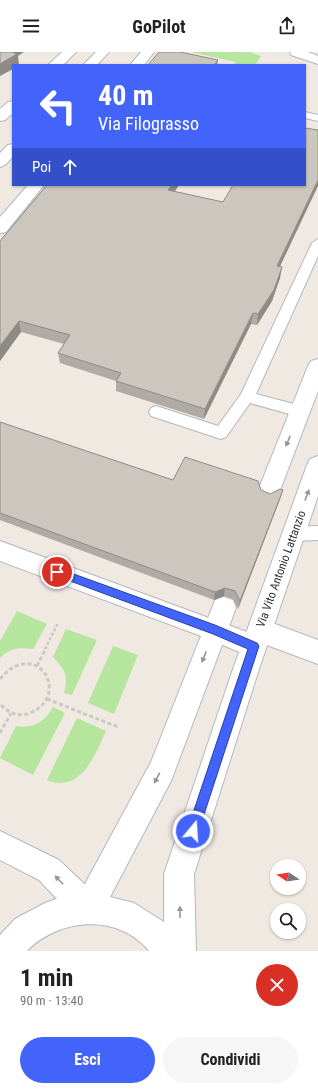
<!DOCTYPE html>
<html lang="it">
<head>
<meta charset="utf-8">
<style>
  body { margin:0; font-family:"Roboto Condensed",sans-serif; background:#f6f6f6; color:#222; height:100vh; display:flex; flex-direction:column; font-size:15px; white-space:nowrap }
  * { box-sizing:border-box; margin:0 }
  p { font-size:13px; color:#767676 }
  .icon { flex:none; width:22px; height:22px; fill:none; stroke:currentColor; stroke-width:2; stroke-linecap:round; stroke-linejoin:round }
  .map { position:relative; height:899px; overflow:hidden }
  .sheet { display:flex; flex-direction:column; background:#fff; flex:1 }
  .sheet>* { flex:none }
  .banner { position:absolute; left:12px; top:12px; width:294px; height:122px; border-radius:0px; box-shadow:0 1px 3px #0004; background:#4264fb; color:#fff; overflow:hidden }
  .needle { width:26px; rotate:282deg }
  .buttons { position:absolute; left:270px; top:807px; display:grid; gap:8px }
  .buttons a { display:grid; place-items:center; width:36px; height:36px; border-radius:50%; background:#fff; box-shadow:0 1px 3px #0004; font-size:20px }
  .pin { position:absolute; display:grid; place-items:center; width:34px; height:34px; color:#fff; margin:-17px; border:2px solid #fff; border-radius:50%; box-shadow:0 1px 4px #0007 }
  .me { position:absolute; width:44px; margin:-22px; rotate:18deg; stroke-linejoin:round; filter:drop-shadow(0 0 3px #0008) }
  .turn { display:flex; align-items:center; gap:14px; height:84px; padding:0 20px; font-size:18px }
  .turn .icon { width:52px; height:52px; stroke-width:2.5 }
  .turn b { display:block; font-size:28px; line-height:34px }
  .then { display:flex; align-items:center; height:38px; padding:0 20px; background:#0003; gap:8px; font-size:15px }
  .round { display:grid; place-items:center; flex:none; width:42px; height:42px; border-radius:21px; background:#f6f6f6 }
  .head { display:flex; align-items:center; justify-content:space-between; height:68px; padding:0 20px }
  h1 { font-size:24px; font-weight:700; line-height:30px }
  .primary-button { display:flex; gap:8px; margin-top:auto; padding:8px 20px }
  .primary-button a { flex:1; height:46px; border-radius:24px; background:#4264fb; color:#fff; font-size:16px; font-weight:700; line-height:46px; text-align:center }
  .primary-button a+a { background:#f6f6f6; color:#222 }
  header { display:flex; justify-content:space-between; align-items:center; height:52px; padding:0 20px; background:#fff; font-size:18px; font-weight:700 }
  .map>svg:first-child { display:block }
  .green { fill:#b6e59e }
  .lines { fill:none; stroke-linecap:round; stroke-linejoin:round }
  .lane-casing { stroke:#b4b7c1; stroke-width:2 }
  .street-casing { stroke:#b4b7c1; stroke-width:2 }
  .secondary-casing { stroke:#b4b7c1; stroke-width:2 }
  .path-far1 { stroke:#c9c9c9; stroke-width:2.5; stroke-dasharray:3 2; stroke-linecap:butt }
  .path { stroke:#c9c9c9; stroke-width:3; stroke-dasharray:4 2.5; stroke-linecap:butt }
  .lane { fill:#fff; fill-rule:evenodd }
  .street { fill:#fff; fill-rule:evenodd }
  .secondary { fill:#fff; fill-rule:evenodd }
  .wall { fill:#afaba4 }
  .shaded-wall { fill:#8e8b86 }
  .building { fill:#cbc7bf; stroke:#8e8b86 }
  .oneway { fill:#969696 }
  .route { fill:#4264fb; stroke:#2b41a3 }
  .labels { text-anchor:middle; stroke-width:3; stroke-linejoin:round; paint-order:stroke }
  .street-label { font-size:12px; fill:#2e2e2e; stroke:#fff }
</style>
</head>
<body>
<header><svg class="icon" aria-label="menu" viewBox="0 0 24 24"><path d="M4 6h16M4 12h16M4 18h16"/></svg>GoPilot<svg class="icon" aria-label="share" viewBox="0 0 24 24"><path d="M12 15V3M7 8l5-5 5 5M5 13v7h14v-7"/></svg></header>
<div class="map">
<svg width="318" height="899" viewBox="0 0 318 899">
  <rect width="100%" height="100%" fill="#efe9e1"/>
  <!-- green -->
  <path class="green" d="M191 0H250L261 4 255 13H234L236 10Z
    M17 559 47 572 33 597C20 595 9 596 0 606V589Z
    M66 577 97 588 72 643 64 641C69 623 65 618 53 605Z
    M113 594 138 603 114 662 88 651Z
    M53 655 65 661 33 723 0 706 16 674C33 677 45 670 53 655Z
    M77 666 106 679C95 703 81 742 47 728Z"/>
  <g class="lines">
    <!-- lane casing -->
    <g class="lane-casing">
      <path id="lane" d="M305 60 318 63V69L305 66Z
        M318 187V204L256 342 305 355 307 359 305 363 300 365 250 351 226 385 221 387 151 364 149 360 151 356 156 354 218 374 241 342 312 191Z
        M318 474V488L293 489 287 487 285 482 287 477 293 475Z"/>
    </g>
    <!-- street casing -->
    <g class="street-casing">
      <path id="street" d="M141 0H154L144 13H130Z
        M28 133H44L6 180 0 181V165Z
        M0 489 247 580 250 570 259 566 318 588V612L264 592 265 594 262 602 253 606 209 587 0 509Z
        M0 779 59 808 98 845 102 856 98 867 87 871 76 867 39 828 0 808Z"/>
    </g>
    <!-- secondary casing -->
    <g class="secondary-casing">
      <path id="secondary" d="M62 0H76L63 13H48Z
        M96 0H109L97 13H83Z
        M290 0H308L318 4V12L291 3Z
        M13 49V61L5 68 0 69V57L8 50Z
        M13 92V105L5 113 0 115V101L8 93Z
        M318 307V339L279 441 276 447 268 450 260 447 257 441 308 314 311 309Z
        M318 404V444L259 617 194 822 196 899H149C118 861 59 866 27 899H0V883L15 867 45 851 56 847 79 843 151 710 212 556 215 548 224 545 233 548 236 556 171 729 110 845 134 851 164 870V822L233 617 307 413 310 407Z"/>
    </g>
    <!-- path-far1 -->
    <path class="path-far1" d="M45 597 58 571"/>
    <!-- path -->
    <path class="path" d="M37 614 46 596
      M0 627C36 584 73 643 30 661 18 666 8 660 0 652
      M47 647 118 675
      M0 681 11 661"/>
    <!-- lane -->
    <use href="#lane" class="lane"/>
    <!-- street -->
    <use href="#street" class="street"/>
    <!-- secondary -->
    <use href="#secondary" class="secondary"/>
  </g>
  <!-- wall -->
  <path class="wall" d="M47 133H179L175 139 280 214V226L272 249 257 273 251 272 204 367 116 339V329L60 311 58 301 64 292 21 280 0 309V189Z
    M0 370 173 428 261 438 280 447 238 557 233 547 224 544 214 548 0 468Z"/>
  <!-- shaded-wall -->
  <path class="shaded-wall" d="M8 0H24L18 4 19 13H13V17L0 24V12Z
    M218 8 217 13H214Z
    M318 128V134L275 225 277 214Z
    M172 133H179L168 149V138Z
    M282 215 280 226 272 249 257 273 258 262Z
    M253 261 251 272 204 367 205 357Z
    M19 269 21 280 0 309V294Z
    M283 438 280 447 238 557 240 549Z
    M225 536 224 544 214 548 215 540Z"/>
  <!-- building -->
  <path class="building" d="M0 0H12L17 2 0 12Z
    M159 0H180L218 8 214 13H148Z
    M305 76 318 78V128L277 214 282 215 274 238 258 262 253 261 205 357 116 329 121 321 58 301 70 283 19 269 0 294V189L47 133H172L168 138 223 150 233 133H305Z
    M0 370 173 428 185 405 258 429 261 438 270 442 280 437 283 438 240 549 235 539 225 536 215 540 0 461Z"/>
  <!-- one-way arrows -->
  <defs><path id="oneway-solid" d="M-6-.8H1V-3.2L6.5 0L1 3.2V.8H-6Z"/></defs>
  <g class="oneway">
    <use href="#oneway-solid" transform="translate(288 389) rotate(112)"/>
    <use href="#oneway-solid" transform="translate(307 443) rotate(-70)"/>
    <use href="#oneway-solid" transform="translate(204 605) rotate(111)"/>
    <use href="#oneway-solid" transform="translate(157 726) rotate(118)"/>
    <use href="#oneway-solid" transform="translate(59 828) rotate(-134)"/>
    <use href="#oneway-solid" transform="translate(180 860) rotate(-91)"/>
  </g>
  <!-- route -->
  <path class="route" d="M57 516 215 573 257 591 259 594 197 784 193 785 189 784 187 779 248 597 213 582 54 523 53 520Z"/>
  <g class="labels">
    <!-- street labels -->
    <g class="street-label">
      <text transform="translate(281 517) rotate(-70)" y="4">Via Vito Antonio Lattanzio</text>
    </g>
  </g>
</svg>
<div class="buttons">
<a><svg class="needle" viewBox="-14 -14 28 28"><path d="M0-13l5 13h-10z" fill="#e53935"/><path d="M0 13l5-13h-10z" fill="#767676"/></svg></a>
<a><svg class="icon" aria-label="search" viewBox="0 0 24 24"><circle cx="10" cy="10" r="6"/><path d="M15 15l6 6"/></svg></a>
</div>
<div class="pin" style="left:57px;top:520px;background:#d93025"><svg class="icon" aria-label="arrive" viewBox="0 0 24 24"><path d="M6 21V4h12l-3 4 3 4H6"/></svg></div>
<svg class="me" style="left:193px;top:779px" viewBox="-20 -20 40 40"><circle r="17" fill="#4264fb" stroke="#fff" stroke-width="3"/><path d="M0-11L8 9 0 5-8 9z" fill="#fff"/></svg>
<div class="banner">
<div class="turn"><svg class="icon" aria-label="left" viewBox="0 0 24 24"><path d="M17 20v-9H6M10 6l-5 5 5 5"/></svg><div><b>40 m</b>Via Filograsso</div></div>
<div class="then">Poi<svg class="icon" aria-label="ahead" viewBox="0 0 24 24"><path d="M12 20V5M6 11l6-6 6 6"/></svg></div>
</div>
</div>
<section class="sheet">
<div class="head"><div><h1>1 min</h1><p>90 m · 13:40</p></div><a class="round" style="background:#d93025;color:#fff"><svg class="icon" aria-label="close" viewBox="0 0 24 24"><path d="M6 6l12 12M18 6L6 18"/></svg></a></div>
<div class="primary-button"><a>Esci</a><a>Condividi</a></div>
</section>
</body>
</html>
